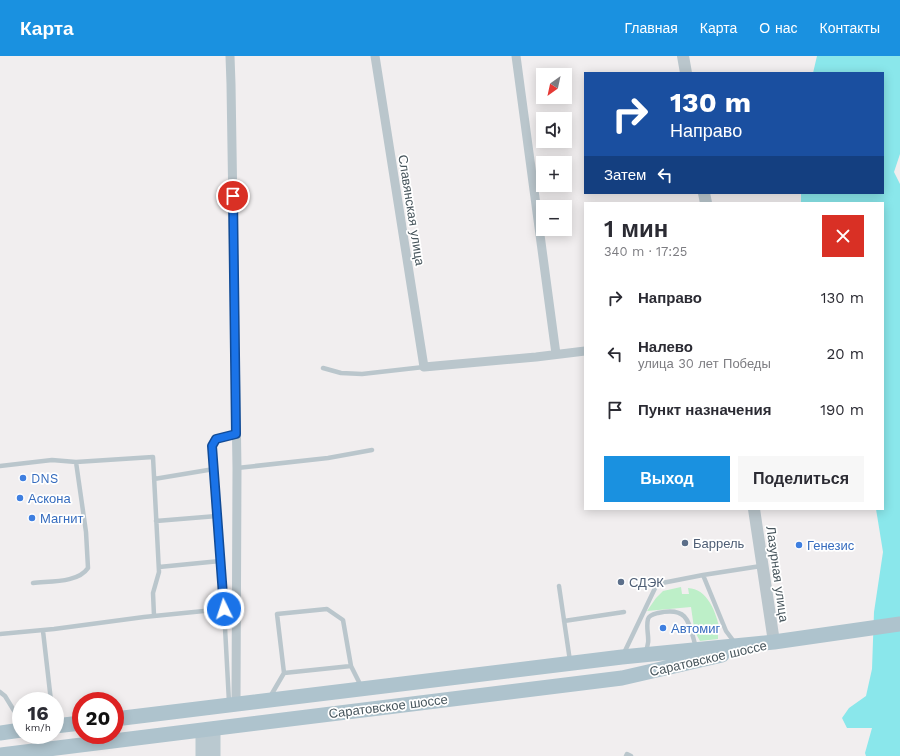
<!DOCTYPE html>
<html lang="ru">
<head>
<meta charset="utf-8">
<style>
  body { margin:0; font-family:"Work Sans",sans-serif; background:#f7f7f7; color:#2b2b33; height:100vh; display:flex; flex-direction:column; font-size:15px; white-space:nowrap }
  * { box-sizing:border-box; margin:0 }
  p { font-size:13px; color:#7c7c81 }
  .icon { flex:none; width:22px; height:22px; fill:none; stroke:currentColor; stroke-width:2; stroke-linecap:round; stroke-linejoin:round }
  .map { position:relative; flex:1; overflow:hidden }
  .panel { position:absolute; left:584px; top:146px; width:300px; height:308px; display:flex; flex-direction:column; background:#fff; border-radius:0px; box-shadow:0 2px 10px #0003 }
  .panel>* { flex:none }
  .top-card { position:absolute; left:584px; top:16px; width:300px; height:122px; border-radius:0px; box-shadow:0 2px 10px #0003; background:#1a4fa0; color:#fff; overflow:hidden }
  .needle { width:26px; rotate:213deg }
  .buttons { position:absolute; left:536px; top:12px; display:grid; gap:8px }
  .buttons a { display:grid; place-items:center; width:36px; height:36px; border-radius:0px; background:#fff; box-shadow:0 2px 10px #0003; font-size:20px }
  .speed { position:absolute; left:12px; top:636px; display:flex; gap:8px; font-size:20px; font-weight:700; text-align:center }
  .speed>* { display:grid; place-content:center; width:52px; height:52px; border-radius:50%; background:#fff; box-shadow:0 2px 10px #0003; line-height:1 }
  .speed small { font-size:10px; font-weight:400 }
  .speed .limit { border:6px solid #d22; background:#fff; color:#111 }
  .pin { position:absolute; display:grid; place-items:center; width:34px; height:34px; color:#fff; margin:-17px; border:2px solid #fff; border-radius:50%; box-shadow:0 1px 4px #0007 }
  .me { position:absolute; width:44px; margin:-22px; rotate:356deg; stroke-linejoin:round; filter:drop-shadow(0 0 3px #0008) }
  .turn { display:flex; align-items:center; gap:14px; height:84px; padding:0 20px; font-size:18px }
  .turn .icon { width:52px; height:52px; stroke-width:2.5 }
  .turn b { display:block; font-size:28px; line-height:34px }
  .then { display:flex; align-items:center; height:38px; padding:0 20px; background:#0003; gap:8px; font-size:15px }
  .round { display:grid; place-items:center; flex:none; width:42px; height:42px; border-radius:0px; background:#f7f7f7 }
  .overview { display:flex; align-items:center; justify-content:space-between; height:68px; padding:0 20px }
  h1 { font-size:24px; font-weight:600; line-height:30px }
  .cta { display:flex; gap:8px; margin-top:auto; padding:8px 20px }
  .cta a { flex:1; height:46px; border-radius:0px; background:#1a91e0; color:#fff; font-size:16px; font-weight:600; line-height:46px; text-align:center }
  .cta a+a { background:#f7f7f7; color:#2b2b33 }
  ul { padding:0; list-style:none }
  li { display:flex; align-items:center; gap:12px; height:56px; padding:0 20px }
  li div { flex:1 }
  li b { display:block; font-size:15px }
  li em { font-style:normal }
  header { display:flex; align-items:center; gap:24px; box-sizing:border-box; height:56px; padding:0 20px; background:#1a91e0; color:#fff }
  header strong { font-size:19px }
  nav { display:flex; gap:22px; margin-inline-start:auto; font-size:14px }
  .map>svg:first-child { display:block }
  .green { fill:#bdefc8 }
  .water { fill:#8ae7eb }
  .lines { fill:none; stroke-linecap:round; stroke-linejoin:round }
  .service { stroke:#bac6cc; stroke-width:4.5 }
  .minor { stroke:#bac6cc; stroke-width:9 }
  .tertiary { stroke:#bac6cc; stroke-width:12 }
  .secondary { stroke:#bac9d0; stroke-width:13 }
  .primary { stroke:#aec3cd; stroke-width:15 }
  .route-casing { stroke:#114b97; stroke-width:10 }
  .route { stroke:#1a73e8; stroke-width:7 }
  .shop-dot { fill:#3f7fe0; stroke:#fff; stroke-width:1.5 }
  .service-dot { fill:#5c6f8a; stroke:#fff; stroke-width:1.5 }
  .labels { text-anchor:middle; stroke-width:3.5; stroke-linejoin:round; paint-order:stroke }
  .street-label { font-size:13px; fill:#47555c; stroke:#fff }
  .shop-label { font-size:13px; fill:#366cbe; stroke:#fff; text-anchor:start }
  .service-label { font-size:13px; fill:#4e5e75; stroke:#fff; text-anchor:start }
</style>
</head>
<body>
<header>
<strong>Карта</strong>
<nav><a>Главная</a><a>Карта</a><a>О нас</a><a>Контакты</a></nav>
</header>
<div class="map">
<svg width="900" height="700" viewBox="0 0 900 700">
  <rect width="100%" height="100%" fill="#f1eeef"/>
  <!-- green -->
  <path class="green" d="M681 531 682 538H689L688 532C707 533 715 554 719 570L694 572 691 551 647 555 656 542 663 535Z
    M718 574V583L700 585 695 576Z"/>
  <!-- water -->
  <path class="water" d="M817 0H900V98L894 116 900 128V700H866L865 697 872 672H847L842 662 849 652 866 640 872 613 874 556 883 496 876 453H883V147H801V137H883V17H813Z"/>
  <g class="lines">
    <!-- service -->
    <path class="service" d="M323 312 341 317 362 318 424 311
      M0 410 52 404 76 406
      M237 412 328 402 372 394
      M154 423 214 413
      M156 465 217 460
      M159 511 220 505
      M703 519 761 510
      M33 527C50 525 78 527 88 512L86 476 76 406 153 401 159 516 153 537 154 560
      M559 530 570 605
      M224 553 212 390 216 383 236 377
      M564 565 624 556
      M43 575 51 645
      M0 578 54 573 144 561 224 553 229 646
      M645 596C652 584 645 575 648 563 649 559 654 558 658 557 689 550 689 567 696 592
      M624 597 657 528 703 519 726 575 735 587
      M284 617 277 558 327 553 343 564 351 610
      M0 636 5 640 21 666
      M270 641 284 617 351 610 361 630
      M626 700 627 698 631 700"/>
    <!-- minor -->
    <path class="minor" d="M230 0 231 28 237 412 236 647
      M375 0 424 311 536 301 585 295
      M516 0 556 298"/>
    <!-- tertiary -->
    <path class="tertiary" d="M683 0 686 17
      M704 137 706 147
      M754 453 774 586"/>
    <!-- secondary -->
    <path class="secondary" d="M214 672V700
      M202 674V700"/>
    <!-- primary -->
    <path class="primary" d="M115 663 622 601 774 586 900 568
      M55 670 81 667
      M0 677 21 674
      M0 699 622 622 722 599"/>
  </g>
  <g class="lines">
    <!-- route casing -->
    <g class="route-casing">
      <path id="route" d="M224 553 212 390 216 383 236 378 233 140"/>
    </g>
    <!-- route -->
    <use href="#route" class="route"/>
  </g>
  <!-- markers -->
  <g class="shop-dot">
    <circle cx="23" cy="422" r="4"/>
    <circle cx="20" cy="442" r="4"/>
    <circle cx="32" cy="462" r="4"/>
    <circle cx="799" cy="489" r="4"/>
    <circle cx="663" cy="572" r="4"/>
  </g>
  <g class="service-dot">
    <circle cx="685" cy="487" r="4"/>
    <circle cx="621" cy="526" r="4"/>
  </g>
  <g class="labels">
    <!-- street labels -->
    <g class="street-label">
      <text transform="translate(412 154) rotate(81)" y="5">Славянская улица</text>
      <text transform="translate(778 518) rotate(82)" y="5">Лазурная улица</text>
      <text transform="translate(708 602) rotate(-13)" y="5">Саратовское шоссе</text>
      <text transform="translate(388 650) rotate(-7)" y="5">Саратовское шоссе</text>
    </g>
    <!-- shop labels -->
    <g class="shop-label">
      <text x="31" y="427">DNS</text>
      <text x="28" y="447">Аскона</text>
      <text x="40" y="467">Магнит</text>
      <text x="807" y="494">Генезис</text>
      <text x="671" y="577">Автомиг</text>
    </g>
    <!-- service labels -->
    <g class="service-label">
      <text x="693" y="492">Баррель</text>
      <text x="629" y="531">СДЭК</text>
    </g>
  </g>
</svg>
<div class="buttons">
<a><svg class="needle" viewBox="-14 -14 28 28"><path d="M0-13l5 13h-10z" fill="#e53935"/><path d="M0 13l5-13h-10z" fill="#7c7c81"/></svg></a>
<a><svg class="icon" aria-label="sound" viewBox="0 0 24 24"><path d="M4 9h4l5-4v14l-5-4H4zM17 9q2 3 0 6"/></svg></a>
<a>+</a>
<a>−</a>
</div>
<div class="speed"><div>16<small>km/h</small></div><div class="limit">20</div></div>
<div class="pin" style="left:233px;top:140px;background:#d93025"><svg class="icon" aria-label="arrive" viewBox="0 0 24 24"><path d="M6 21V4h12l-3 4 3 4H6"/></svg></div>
<svg class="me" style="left:224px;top:553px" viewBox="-20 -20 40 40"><circle r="17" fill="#1a73e8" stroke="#fff" stroke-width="3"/><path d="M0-11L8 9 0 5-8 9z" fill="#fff"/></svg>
<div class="top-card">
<div class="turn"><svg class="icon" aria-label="right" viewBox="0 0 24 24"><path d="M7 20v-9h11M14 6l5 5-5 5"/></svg><div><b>130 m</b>Направо</div></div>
<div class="then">Затем<svg class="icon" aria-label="left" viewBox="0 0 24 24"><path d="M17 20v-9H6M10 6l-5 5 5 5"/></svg></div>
</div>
<section class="panel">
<div class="overview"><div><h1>1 мин</h1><p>340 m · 17:25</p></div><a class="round" style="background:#d93025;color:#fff"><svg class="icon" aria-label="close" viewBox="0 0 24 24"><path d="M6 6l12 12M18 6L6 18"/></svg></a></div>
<ul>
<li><svg class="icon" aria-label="right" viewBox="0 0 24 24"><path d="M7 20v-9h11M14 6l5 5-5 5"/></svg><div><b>Направо</b></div><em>130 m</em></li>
<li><svg class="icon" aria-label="left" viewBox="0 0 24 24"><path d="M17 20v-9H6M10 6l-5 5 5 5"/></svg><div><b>Налево</b><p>улица 30 лет Победы</p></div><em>20 m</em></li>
<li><svg class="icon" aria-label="arrive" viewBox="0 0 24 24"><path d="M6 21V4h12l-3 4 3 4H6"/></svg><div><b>Пункт назначения</b></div><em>190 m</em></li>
</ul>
<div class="cta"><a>Выход</a><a>Поделиться</a></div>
</section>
</div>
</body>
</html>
